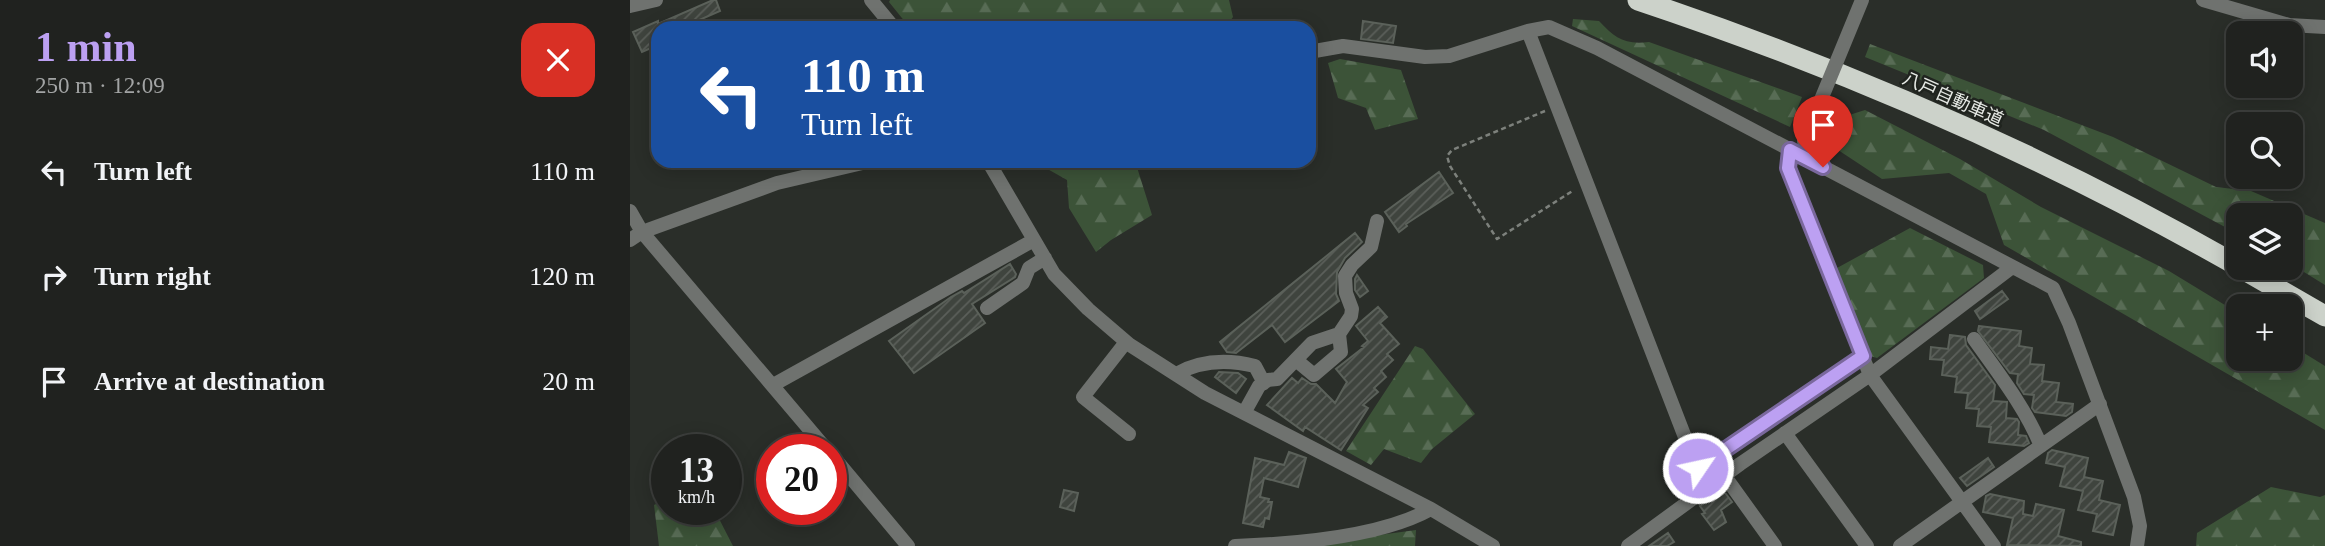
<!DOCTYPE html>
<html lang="en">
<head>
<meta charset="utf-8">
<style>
  body { margin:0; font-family:"Times New Roman","Noto Sans JP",serif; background:#2d2f2c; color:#f1f3f6; height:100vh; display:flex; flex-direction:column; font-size:26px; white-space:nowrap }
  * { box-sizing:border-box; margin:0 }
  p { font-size:23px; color:#a2a4a4 }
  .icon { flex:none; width:38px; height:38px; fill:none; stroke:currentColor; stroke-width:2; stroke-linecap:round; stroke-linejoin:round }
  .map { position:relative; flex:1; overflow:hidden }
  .sheet { display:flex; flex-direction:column; background:#20221f; width:630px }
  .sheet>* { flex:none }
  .guide { position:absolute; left:21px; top:21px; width:665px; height:147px; border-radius:21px; box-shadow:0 4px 18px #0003,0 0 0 2px #3d3f3d; background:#1a4fa0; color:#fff; overflow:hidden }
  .fabs { position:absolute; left:1596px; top:21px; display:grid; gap:14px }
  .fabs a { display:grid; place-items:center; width:77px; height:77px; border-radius:14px; background:#20221f; box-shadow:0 4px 18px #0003,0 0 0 2px #3d3f3d; font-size:35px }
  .speed { position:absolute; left:21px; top:434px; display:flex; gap:14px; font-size:35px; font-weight:700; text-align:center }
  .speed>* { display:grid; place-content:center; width:91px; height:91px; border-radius:50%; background:#20221f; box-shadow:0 4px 18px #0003,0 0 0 2px #3d3f3d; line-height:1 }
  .speed small { font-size:18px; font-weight:400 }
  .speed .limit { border:10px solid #d22; background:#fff; color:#111 }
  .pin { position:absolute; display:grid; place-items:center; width:60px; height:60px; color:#fff; margin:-72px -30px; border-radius:50% 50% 50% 0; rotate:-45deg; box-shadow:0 0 7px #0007 }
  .pin .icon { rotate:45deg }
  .me { position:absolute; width:77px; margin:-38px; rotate:56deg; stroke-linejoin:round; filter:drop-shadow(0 0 5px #0008) }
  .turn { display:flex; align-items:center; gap:24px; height:147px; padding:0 35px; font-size:32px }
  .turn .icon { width:91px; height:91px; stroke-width:2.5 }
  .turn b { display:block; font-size:49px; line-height:60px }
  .round { display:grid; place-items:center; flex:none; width:74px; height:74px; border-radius:21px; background:#2d2f2c }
  .headline { display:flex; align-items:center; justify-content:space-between; height:119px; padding:0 35px }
  h1 { font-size:42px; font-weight:800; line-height:52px; color:#bca0f2 }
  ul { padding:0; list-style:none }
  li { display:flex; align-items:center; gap:21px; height:105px; padding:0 35px }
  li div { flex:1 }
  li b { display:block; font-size:26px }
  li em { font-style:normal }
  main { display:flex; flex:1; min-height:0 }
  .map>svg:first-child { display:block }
  .forest { fill:url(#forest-firs) }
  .building { fill:url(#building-hatch); stroke:#5b615a; stroke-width:2 }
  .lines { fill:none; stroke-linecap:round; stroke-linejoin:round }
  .path { stroke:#7d817c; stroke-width:2.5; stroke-dasharray:5 3.5; stroke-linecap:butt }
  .minor { stroke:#6f726f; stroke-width:14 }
  .highway { stroke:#ccd2ca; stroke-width:21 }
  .minor-bridge { stroke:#6f726f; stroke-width:14 }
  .route-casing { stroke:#7a689d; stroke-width:18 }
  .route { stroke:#bca0f2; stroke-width:12 }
  .labels { text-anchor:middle; stroke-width:5; stroke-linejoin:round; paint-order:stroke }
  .street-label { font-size:18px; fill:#e6e9e5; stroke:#20241f }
</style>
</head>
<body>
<main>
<section class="sheet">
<div class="headline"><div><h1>1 min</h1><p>250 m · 12:09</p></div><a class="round" style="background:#d93025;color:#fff"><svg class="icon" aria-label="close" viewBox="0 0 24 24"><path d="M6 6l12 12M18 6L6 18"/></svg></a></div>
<ul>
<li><svg class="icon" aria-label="left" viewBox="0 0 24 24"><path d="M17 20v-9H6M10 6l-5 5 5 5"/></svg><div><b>Turn left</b></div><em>110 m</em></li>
<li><svg class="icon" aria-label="right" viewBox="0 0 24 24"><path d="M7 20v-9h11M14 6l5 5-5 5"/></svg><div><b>Turn right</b></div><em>120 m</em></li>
<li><svg class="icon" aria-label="arrive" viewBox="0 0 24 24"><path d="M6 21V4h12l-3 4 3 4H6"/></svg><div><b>Arrive at destination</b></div><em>20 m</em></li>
</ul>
</section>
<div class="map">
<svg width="1695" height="546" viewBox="0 0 1695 546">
  <defs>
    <pattern id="forest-firs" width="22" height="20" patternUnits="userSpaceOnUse" patternTransform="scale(1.75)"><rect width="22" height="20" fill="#3c5338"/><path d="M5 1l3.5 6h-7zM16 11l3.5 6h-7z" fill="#586c55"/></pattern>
    <pattern id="building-hatch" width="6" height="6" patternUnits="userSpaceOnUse" patternTransform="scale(1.75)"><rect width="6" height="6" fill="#3f443e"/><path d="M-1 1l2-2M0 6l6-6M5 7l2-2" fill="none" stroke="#5b5f5a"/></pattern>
  </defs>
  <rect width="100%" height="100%" fill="#2a2e29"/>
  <!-- forest -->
  <path class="forest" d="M260 0H599L603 17 595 28H280L259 2Z
    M943 19 969 21C985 38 994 45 1019 42L1172 97 1160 127 942 26Z
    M1240 44 1483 137 1586 187 1621 191 1695 223V285L1661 264V215H1608V234L1414 130 1235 57Z
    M710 59 771 70 788 119 745 130 736 108 708 98 698 63Z
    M1235 110 1330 159 1411 207 1539 271 1608 313V359H1661V345L1695 366V430L1374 245 1356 194 1319 173 1252 179 1202 146 1213 117Z
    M415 161H505L522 215 481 240 466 252 439 208 437 180 414 167Z
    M1280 228 1353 265 1354 278 1247 358 1240 356 1207 268Z
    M785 346 793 349 845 414 802 449 791 463 754 449 741 465 716 451Z
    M1641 487 1690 497 1695 495V546H1566L1567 533Z
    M37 498V509H84L103 546H29L24 505Z
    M786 530 785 546H668Z"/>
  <!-- building -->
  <path class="building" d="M83 0H86L90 11 51 28H28V45L12 52 3 32 28 21V24Z
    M733 21 766 26 763 43 731 39Z
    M809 172 823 193 776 224 777 226 769 232 755 212Z
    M725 233 732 242 715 258 707 272 706 294 709 301 655 342 642 325 606 353 597 352 590 342Z
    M380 264 386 274 385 277 342 304 355 323 284 373 259 341 321 297 332 291 334 293Z
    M727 275 738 291 730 297 725 290V279Z
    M1372 291 1378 299 1350 319 1345 311Z
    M748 307 757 317 750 323 769 344 757 354 763 360 751 371 756 377 744 388 748 392 733 405 738 408 711 450 675 427 673 431 637 405 662 378 668 383 672 378 681 384H686L705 403 717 382 706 369 734 347 732 346 738 341 726 326Z
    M1349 326 1391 331 1389 346 1402 348 1400 364 1414 365 1412 381 1429 383 1426 402 1443 404 1442 412 1436 416 1405 412 1402 408 1404 395 1394 394 1387 383 1388 374 1380 373 1348 331Z
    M1320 335 1335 337 1336 345 1365 385 1363 401 1377 402 1376 418 1387 419 1389 422 1388 435 1396 436 1399 443 1394 446 1359 442 1361 427 1347 426 1349 409 1336 408 1338 393 1325 392 1327 377 1312 375 1314 360 1300 359 1301 347 1318 349Z
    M589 372 608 373 616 379 606 393 585 377Z
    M1422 450 1458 458 1454 477 1473 481 1469 500 1490 505 1483 535 1463 531 1467 514 1448 510 1453 491 1430 486 1435 467 1416 463 1418 453Z
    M659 452 676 458 668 487 634 478 630 497 639 499 638 502H642L639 519 635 518 633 527 613 523 625 458 654 465Z
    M1358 458 1364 467 1337 486 1330 478Z
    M434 490 448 493 444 511 430 507Z
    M1093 490 1102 502 1091 510 1096 522 1084 530 1072 514 1075 513 1070 506Z
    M1360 494 1394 501 1393 514 1403 516 1406 504 1434 510 1428 536 1451 542V546L1377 545 1383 518 1353 512 1356 496Z
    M1038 533 1044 542 1037 546H1019Z"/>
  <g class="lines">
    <!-- path -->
    <path class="path" d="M915 111 822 150 817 156 820 166 867 239 944 190"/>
    <!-- minor -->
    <path class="minor" d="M241 0 264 28
      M1573 0 1659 25 1695 27
      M0 6 26 0
      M898 31 1075 489
      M679 52 713 46 795 57 819 56 898 31 919 27 967 48 1423 288 1439 323 1504 497 1510 526 1507 546
      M1160 150 1158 168 1240 375 1364 546
      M358 161 424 274 458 309 500 345 575 393 801 509 863 546
      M0 211 12 232 197 450
      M0 240 12 232 147 183 241 161
      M357 308 393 283 399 268 415 258
      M1344 339C1368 373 1395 407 1411 446
      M496 342 453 397 499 434
      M666 360 684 375 711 352 709 334
      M546 374C571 360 597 359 625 366L634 383
      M143 385 404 240
      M614 413 629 386 638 380 647 379 682 343 709 334 721 316 722 309 716 293 715 276 722 265 741 247 747 221
      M1155 433 1237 546
      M201 454 278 546
      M1068 468 1233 357
      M1094 475 1145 546
      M605 546C662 544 751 537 801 509
      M998 546 1110 464 1240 375 1381 268
      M1270 546 1470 404"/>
    <!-- highway -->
    <path class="highway" d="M1008 0C1215 69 1419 158 1608 266
      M1611 268 1695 316"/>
    <!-- minor-bridge -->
    <path class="minor-bridge" d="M1174 141 1232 0"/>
  </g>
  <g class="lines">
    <!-- route casing -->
    <g class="route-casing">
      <path id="route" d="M1068 468 1233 356 1158 168 1160 150 1193 167"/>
    </g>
    <!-- route -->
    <use href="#route" class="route"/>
  </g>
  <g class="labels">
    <!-- street labels -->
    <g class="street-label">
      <text transform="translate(1323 99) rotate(24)" y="6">八戸自動車道</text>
    </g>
  </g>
</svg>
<div class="fabs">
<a><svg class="icon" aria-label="sound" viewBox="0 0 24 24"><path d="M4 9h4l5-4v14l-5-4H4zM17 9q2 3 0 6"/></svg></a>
<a><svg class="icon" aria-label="search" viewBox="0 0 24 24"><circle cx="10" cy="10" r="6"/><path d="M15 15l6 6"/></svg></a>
<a><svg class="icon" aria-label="layers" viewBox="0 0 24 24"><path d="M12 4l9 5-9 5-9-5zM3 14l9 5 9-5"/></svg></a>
<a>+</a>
</div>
<div class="speed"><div>13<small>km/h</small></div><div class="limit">20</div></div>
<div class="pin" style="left:1193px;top:167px;background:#d93025"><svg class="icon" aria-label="arrive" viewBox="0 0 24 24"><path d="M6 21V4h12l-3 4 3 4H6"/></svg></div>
<svg class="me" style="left:1068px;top:468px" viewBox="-20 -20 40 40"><circle r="17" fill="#bca0f2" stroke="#fff" stroke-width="3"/><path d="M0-11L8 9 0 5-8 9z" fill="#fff"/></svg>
<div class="guide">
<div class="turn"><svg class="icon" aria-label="left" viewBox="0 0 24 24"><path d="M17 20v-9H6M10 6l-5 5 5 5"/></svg><div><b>110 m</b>Turn left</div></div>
</div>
</div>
</main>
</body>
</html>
